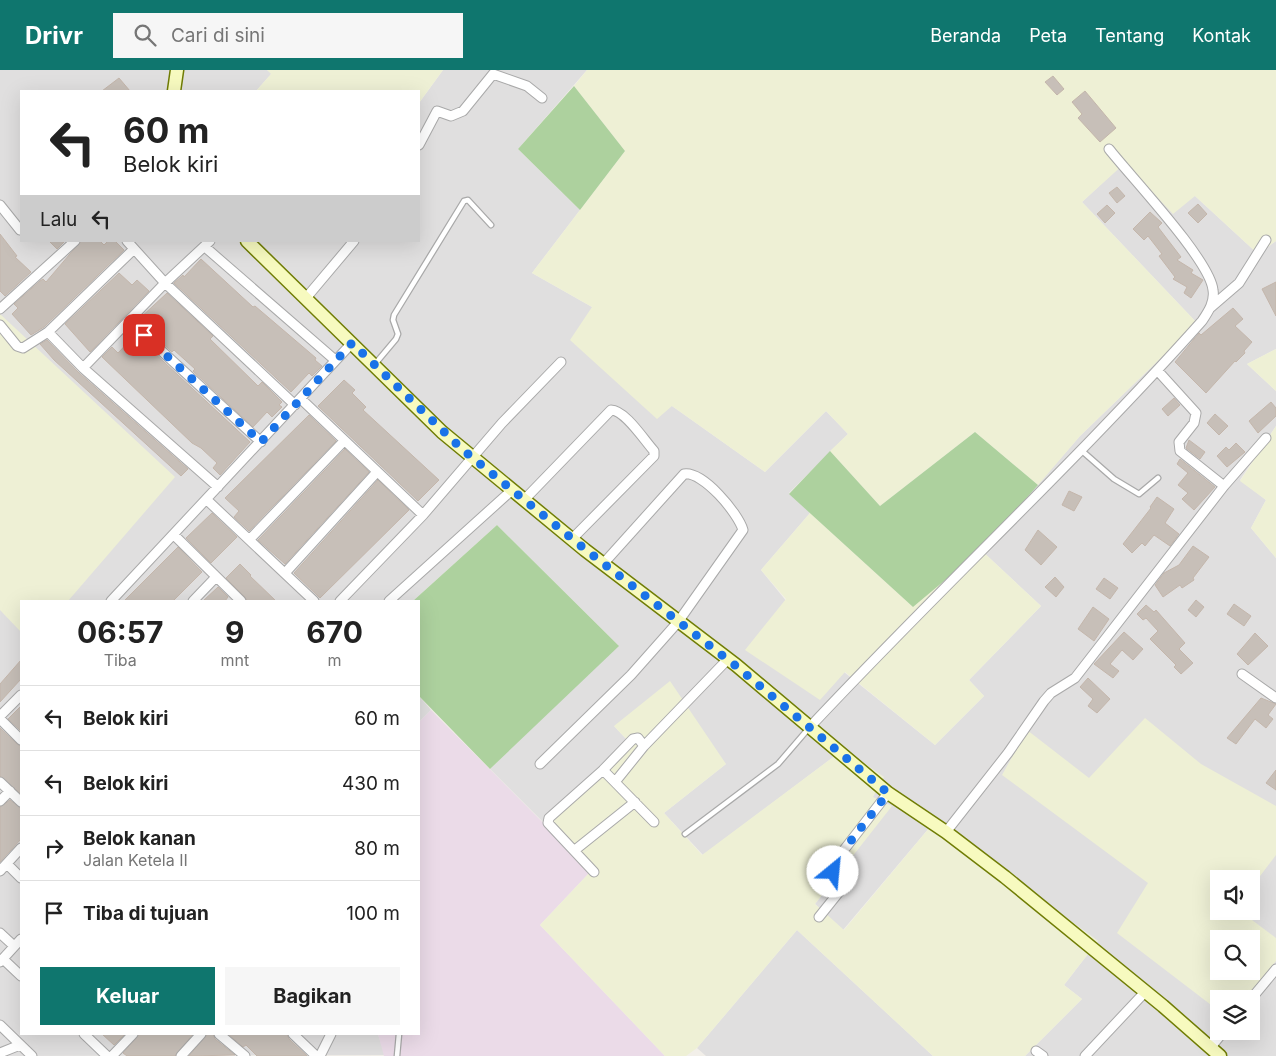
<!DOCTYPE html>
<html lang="id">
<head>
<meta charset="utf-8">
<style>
  body { margin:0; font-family:Inter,sans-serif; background:#f6f6f6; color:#222; height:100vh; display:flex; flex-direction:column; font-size:19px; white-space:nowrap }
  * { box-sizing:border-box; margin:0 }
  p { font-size:16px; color:#767676 }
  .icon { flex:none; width:28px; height:28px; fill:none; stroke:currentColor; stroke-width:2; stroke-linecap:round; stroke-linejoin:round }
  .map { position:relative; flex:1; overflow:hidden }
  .panel { position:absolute; left:20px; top:530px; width:400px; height:435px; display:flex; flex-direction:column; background:#fff; border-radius:0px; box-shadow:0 5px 20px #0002 }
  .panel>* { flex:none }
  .top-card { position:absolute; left:20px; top:20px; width:400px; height:152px; border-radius:0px; box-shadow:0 5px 20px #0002; background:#fff; color:#222; overflow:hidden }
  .fabs { position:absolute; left:1210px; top:800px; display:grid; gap:10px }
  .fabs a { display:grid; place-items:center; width:50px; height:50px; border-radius:0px; background:#fff; box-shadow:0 5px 20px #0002; font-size:25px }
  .pin { position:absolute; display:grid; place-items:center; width:42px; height:42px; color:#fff; margin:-21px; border-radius:10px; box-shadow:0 2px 8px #0006 }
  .me { position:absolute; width:55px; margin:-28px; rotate:28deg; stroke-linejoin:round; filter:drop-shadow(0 0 4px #0008) }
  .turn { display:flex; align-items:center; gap:18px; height:105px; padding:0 20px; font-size:22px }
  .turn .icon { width:65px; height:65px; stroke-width:2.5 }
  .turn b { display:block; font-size:35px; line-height:42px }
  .then { display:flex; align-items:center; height:48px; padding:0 20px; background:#0003; gap:10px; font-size:19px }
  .eta { display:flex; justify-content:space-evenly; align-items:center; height:85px; text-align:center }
  .eta b { font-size:30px; font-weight:700; line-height:35px }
  .primary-button { display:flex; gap:10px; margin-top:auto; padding:10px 20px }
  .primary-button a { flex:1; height:58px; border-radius:0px; background:#0f766e; color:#fff; font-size:20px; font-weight:700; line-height:58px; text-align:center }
  .primary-button a+a { background:#f6f6f6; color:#222 }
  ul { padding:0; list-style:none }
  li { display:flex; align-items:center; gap:15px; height:65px; padding:0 20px; border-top:1px solid #e0e0e0 }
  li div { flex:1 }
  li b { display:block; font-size:19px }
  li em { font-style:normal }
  header { display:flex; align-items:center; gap:30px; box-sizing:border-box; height:70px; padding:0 25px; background:#0f766e; color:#fff }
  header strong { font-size:24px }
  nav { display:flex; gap:28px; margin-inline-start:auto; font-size:18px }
  .search { width:350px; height:45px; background:#f6f6f6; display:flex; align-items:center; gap:12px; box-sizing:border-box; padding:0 18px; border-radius:0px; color:#767676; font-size:19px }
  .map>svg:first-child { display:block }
  .residential { fill:#e0dfdf; fill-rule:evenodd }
  .industrial { fill:#ebdbe8 }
  .farmland { fill:#eef0d5; fill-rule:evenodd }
  .forest { fill:#add19e }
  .building { fill:#c7bfb8; stroke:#c4b6ab }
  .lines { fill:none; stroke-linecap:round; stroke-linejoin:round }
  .lane-casing { stroke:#a9a9a9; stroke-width:7 }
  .street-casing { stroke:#a9a9a9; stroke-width:11 }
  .secondary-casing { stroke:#707d05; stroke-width:15 }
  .lane { stroke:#fff; stroke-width:4.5 }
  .street { stroke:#fff; stroke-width:9 }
  .secondary { stroke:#f7fabf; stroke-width:12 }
  .route { stroke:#1a73e8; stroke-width:9; stroke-dasharray:0 16.2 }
</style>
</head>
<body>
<header>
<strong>Drivr</strong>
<div class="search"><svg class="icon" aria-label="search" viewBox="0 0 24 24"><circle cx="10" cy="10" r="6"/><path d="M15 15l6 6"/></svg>Cari di sini</div>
<nav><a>Beranda</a><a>Peta</a><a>Tentang</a><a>Kontak</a></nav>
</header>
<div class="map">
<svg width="1276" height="986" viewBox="0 0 1276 986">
  <rect width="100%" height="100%" fill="#f2efe9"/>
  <!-- residential -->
  <path class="residential" d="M0 0H267L272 3 256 21H21V171H419V33L443 0H587L518 79 580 140 532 203 592 237 672 336 765 402 826 341 848 364 789 423 810 443 761 500 844 602 935 675 984 626 969 610 1041 536 981 480 1080 366 1197 253 1082 132 1125 92 1195 126 1258 184 1276 171V279L1247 294 1276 321V356L1240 410 1266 430 1251 458 1276 488V986H1025L1082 929 1064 915 1098 871 935 751 843 860 815 834 891 736 873 728 844 679 703 785 664 743 726 694 614 656 629 672 548 757 490 699 618 575 497 455 413 531H21V964H378L385 985 0 986ZM1219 809H1251V841H1219ZM1219 869H1251V901H1219ZM1219 929H1251V961H1219Z
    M419 626 431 640 419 652Z
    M797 860 933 986H706L697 978Z"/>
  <!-- industrial -->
  <path class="industrial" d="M431 640 591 801 540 855 665 986H384L378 964H419V652Z"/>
  <!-- farmland -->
  <path class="farmland" d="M267 0H443L419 33V21H256L271 4Z
    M587 0H1276V171L1258 184 1195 126 1173 144 1125 93 1082 132 1197 253 1080 366 1038 415 975 362 880 436 830 381 848 364 826 341 765 402 672 336 657 349 570 270 592 237 532 203 625 81 574 16Z
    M0 244 175 407 68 531H21V562L0 540Z
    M1276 279V321L1247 294Z
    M1276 356V488L1251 458 1266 430 1240 411Z
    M810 443 913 537 981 480 1041 536 969 610 984 626 935 675 845 602 820 630 745 580 786 529 761 500Z
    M670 611 726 694 664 743 702 785 844 679 884 707 873 727 892 736 815 834 844 860 935 751 1098 871 1064 915 1082 929 1025 986H933L797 860 697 978 686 986H665L540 855 591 801 548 757 629 672 614 656Z
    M1145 648 1201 694 1276 736V785L1251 818V809H1219V841H1240L1276 868V891L1245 929H1219V941L1117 863 1148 813 1002 705 1027 660 1089 708ZM1219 869H1251V901H1219Z"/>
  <!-- forest -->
  <path class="forest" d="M574 16 625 81 580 140 518 79Z
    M975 362 1038 415 981 480 913 537 789 424 830 381 880 436Z
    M497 455 619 576 490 699 419 626V531H413Z"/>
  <!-- building -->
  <path class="building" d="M1053 6 1064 19 1057 25 1045 12Z
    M119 8 130 21H102Z
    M1085 21 1116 58 1100 72 1078 48 1082 44 1072 32Z
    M1117 117 1125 126 1117 133 1109 123Z
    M1198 134 1207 144 1198 153 1188 143Z
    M1107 135 1115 143 1105 153 1097 144Z
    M1150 142 1162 153 1158 157 1181 187 1177 190 1193 200 1191 203 1203 210 1191 228 1184 223 1187 217 1173 209 1175 207 1159 186 1162 184 1148 166 1144 170 1133 159Z
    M0 164 17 186 15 187 31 202 5 226 0 221Z
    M49 171H65L57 179Z
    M81 171H100L104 175 108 171H115L124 180 44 257 31 265 12 244 18 238 14 234 40 211 43 209 46 212Z
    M201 189 253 237 255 236 316 288 315 290 322 296 312 306 309 303 291 322 174 213 183 205 184 207Z
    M119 203 132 215 137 210 149 221 90 282 65 254Z
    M1276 212V246L1262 219Z
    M167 223 213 266 210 269 258 316 262 312 282 332 279 335 282 337 272 347 267 342 253 357 193 301 195 299 174 280 172 282 144 256 145 254 139 249Z
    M1233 238 1243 249 1235 256 1252 272 1244 281 1245 283 1236 292 1235 291 1206 323 1175 292 1199 263 1201 265Z
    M135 265 250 372 220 405 213 398 217 393 201 378 192 373 102 287 112 277 118 283Z
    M47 270 79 303 188 399 181 406 54 290 40 274Z
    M344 310 355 320 352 323 366 337 363 340 439 410 418 431 318 336Z
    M1174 328 1180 335 1168 346 1162 339Z
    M1271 332 1276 338V346L1258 363 1249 351Z
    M1215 344 1228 356 1219 365 1207 353Z
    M309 345 336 371 249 461 234 447 239 441 225 428Z
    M1189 370 1205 382 1200 389 1186 378Z
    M1236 373 1245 382 1227 397 1217 386 1226 377 1229 380Z
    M345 379 369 402 285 494 258 470Z
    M1180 389 1215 417 1194 440 1182 429 1188 423 1178 415 1188 403 1177 394Z
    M378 410 409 440 320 528 294 503Z
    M1069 421 1082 427 1074 441 1062 435Z
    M1157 427 1174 439 1165 453 1179 464 1170 476 1154 465 1145 476 1142 473 1132 483 1123 474 1151 438 1150 437Z
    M212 443 237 467 211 493 186 468Z
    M1038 460 1057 477 1041 495 1025 480Z
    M1193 476 1209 487 1193 508 1194 510 1182 518 1180 515 1163 527 1155 515 1164 503 1179 495Z
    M178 477 202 502 173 531H124Z
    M240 494 251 505 250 506 276 531H247L245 527 226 508Z
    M1055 507 1064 517 1056 527 1045 517Z
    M1104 508 1118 518 1110 529 1096 519Z
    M218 517 228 527 225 531H203Z
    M1196 530 1204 537 1196 547 1188 540Z
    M1234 534 1251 546 1244 556 1227 544Z
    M1146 535 1154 542 1156 540 1185 573 1179 579 1193 593 1181 604 1174 597 1176 595 1150 569 1158 561 1146 548 1143 550 1137 544Z
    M1093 537 1109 549 1094 571 1078 559Z
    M1124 562 1143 579 1133 590 1122 580 1110 594 1119 601 1113 608 1094 594Z
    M1255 563 1268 576 1248 595 1237 584Z
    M21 590V609L0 632V614Z
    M1088 608 1110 629 1097 643 1088 636 1093 629 1080 617Z
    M1261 628 1276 634 1268 645 1273 649 1266 658 1255 649 1236 674 1227 668Z
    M21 636V661L8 649Z
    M0 658 17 674 21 676V724L0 706Z
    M1276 700V720L1266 713Z
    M10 730 21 738V769L0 792V737Z
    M102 964H125L114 975Z
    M139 964H193L175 986H127L123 983Z
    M207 964H213L215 969 235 985 189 986Z
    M228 964H287L289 969 307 986H257L246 975 243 977Z"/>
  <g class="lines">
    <!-- lane casing -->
    <g class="lane-casing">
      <path id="lane" d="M375 294 396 269 398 264 393 250 394 245 464 131 468 130 491 155
        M1081 380 1114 409 1139 424 1158 408
        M685 764 778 694 809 658
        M397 986 399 964"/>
    </g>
    <!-- street casing -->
    <g class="street-casing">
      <path id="street" d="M419 75 437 41 451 46 463 41 493 4 527 16 542 28
        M0 135 20 160
        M127 171 165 213 295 335
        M205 177 335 290
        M306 228 354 171
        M1210 238 1239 213 1266 170
        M0 239 75 171
        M130 252 261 372
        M0 255 17 276 23 278 48 262 134 179
        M48 262 83 298 218 417
        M83 298 165 213 210 171
        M1157 300 1196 343 1194 353 1179 372 1180 381 1224 416
        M301 329 423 445
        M207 430 314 531
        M524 430 611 340C625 340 644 370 654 381V386L572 469
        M174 465 241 531
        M250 469 344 371
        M285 503 376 403
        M111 531 352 273
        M193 531 216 507
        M340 531 423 445 502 353 561 292
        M389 531 512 420
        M1242 604 1276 628
        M0 646 21 625
        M0 649 21 670
        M809 658C938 520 1076 392 1202 251 1208 242 1215 232 1213 220 1210 190 1131 107 1109 79
        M540 694 631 605 678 552 743 460C738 443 703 401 684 404L603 494
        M603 700 654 752
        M0 712 21 732
        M615 712 644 676
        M0 731 10 721
        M946 762 1008 683 1044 631 1051 623 1075 608 1224 416 1266 368
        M575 780 635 732
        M7 794 21 808
        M0 801 21 778
        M594 802 548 753 549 748 603 700 633 669 638 668 644 676 728 589
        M819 847 839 822 841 817 833 802V794L888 723
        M0 863 14 876
        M3 889 21 906
        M0 892 21 869
        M1251 929 1276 899
        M0 955 32 986
        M84 964 107 986
        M219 964 245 986
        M293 964 316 986
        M1211 977 1224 961
        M1036 981 1043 986
        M0 983 20 975
        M112 986 133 964
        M181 986 201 964
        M320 986 331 964
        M1085 986 1146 921"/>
    </g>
    <!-- secondary casing -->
    <g class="secondary-casing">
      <path id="secondary" d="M174 21 177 0
        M247 171 442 362 585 480 736 595 888 723 946 762 1005 807 1163 936 1220 986"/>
    </g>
    <!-- lane -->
    <use href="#lane" class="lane"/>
    <!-- street -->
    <use href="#street" class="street"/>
    <!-- secondary -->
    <use href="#secondary" class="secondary"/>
  </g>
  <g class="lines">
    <!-- route -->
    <path class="route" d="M144 265 261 372 352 273 463 380 586 480 736 596 888 723 833 794V802"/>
  </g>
</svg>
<div class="fabs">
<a><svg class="icon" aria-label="sound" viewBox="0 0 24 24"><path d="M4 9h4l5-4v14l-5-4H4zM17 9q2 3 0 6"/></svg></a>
<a><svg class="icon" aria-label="search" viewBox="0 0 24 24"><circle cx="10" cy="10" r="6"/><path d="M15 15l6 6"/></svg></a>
<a><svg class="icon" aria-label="layers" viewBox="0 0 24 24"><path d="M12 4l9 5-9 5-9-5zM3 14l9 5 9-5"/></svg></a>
</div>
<div class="pin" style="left:144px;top:265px;background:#d93025"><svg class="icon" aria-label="arrive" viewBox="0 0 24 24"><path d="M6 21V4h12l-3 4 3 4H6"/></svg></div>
<svg class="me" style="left:833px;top:802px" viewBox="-20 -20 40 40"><circle r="19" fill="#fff"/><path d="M0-13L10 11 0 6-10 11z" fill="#1a73e8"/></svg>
<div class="top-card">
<div class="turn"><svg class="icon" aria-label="left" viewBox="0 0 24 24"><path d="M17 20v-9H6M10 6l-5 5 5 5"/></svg><div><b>60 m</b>Belok kiri</div></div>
<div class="then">Lalu<svg class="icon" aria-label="left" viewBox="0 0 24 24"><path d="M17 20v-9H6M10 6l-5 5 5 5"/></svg></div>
</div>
<section class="panel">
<div class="eta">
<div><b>06:57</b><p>Tiba</p></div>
<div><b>9</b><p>mnt</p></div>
<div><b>670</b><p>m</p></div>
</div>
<ul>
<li><svg class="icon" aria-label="left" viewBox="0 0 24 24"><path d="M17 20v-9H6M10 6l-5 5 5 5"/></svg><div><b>Belok kiri</b></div><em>60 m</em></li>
<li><svg class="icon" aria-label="left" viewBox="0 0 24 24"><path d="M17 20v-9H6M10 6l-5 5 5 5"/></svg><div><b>Belok kiri</b></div><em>430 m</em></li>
<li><svg class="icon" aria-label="right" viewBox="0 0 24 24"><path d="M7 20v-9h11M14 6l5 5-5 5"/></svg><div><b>Belok kanan</b><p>Jalan Ketela II</p></div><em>80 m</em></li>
<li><svg class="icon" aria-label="arrive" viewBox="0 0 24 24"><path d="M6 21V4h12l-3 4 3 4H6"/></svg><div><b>Tiba di tujuan</b></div><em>100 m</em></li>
</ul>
<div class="primary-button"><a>Keluar</a><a>Bagikan</a></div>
</section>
</div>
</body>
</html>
